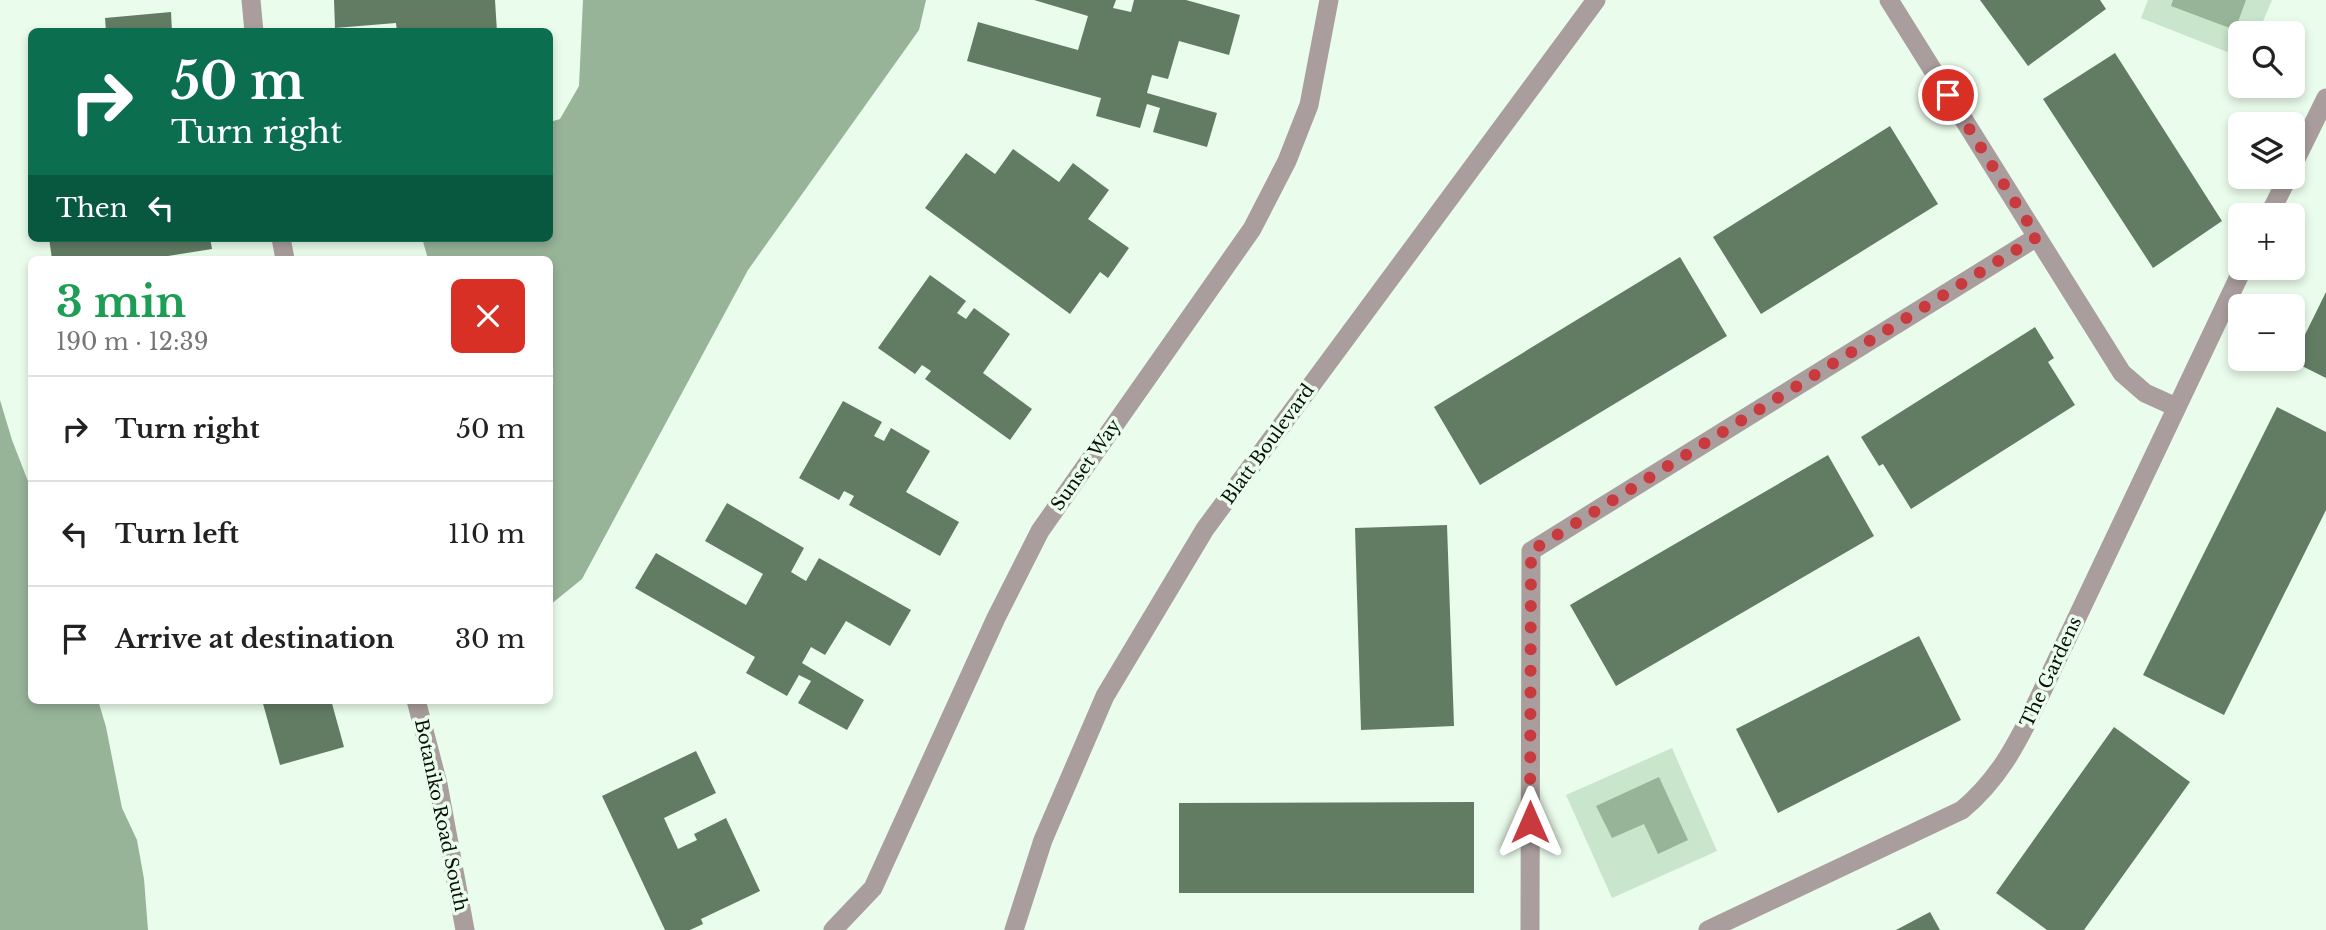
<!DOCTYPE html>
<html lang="en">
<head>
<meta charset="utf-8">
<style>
  body { margin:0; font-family:"Libre Baskerville",serif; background:#f6f6f6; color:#222; height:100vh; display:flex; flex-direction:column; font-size:26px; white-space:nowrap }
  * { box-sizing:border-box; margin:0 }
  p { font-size:23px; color:#767676 }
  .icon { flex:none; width:38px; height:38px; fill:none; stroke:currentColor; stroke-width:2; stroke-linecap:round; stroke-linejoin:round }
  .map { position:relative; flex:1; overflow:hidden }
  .panel { position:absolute; left:28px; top:256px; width:525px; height:448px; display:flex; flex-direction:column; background:#fff; border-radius:10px; box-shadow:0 4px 10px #0003 }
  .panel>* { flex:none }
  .hud { position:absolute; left:28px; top:28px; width:525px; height:214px; border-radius:10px; box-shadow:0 4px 10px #0003; background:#0b6e4f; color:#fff; overflow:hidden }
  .controls { position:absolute; left:2228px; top:21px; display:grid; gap:14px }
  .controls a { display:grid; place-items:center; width:77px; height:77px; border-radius:10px; background:#fff; box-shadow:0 4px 10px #0003; font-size:35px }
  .pin { position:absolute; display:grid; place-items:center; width:60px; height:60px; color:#fff; margin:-30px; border:4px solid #fff; border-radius:50%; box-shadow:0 2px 7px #0007 }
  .me { position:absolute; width:77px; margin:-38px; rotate:0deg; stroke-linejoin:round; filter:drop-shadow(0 0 5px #0008) }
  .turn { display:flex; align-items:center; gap:24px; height:147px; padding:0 28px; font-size:32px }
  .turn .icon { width:91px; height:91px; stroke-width:2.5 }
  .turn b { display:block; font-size:49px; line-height:60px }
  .then { display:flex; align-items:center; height:66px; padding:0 28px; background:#0003; gap:14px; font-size:26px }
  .round { display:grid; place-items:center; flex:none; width:74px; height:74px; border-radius:10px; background:#f6f6f6 }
  .overview { display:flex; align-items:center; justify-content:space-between; height:119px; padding:0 28px }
  h1 { font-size:42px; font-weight:700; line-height:52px; color:#1e9e55 }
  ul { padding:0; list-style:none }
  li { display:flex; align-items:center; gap:21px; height:105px; padding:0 28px; border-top:2px solid #e0e0e0 }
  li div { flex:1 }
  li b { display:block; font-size:26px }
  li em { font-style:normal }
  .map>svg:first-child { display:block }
  .green { fill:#c9e5cb }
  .water { fill:#97b398 }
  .building { fill:#627c63 }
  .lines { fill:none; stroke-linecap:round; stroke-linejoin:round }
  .minor { stroke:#a99e9d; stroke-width:19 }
  .tertiary { stroke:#a99e9d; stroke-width:19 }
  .route { stroke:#c93a3f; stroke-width:12; stroke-dasharray:0 21.6 }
  .labels { text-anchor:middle; stroke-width:7; stroke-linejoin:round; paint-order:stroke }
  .street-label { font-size:18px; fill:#0a100a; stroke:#eafceb }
</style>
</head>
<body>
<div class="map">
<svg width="2326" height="930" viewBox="0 0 2326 930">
  <rect width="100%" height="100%" fill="#eafceb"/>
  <!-- green -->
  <path class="green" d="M2148 0H2272L2258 33H2240V57L2141 18Z
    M1672 748 1717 851 1612 898 1566 795Z"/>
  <!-- water -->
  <path class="water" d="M583 0H926L919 30 748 270 582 579 550 605V259H428L422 238H550V122L560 119 579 86Z
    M2173 0H2246L2235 30 2171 6Z
    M0 400 12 440 31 489 32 700H98L106 727 122 808 137 840 144 879 148 930H0Z
    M1659 777 1688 840 1658 854 1644 824 1612 838 1596 806Z"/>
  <!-- building -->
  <path class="building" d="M334 0H495L497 32H397L396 23 335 28Z
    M1034 0H1116L1113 8 1131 12 1134 0H1186L1240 15 1229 55 1179 41 1168 79 1152 75 1147 93 1217 113 1207 147 1153 132 1160 108 1147 104 1140 128 1096 116 1101 98 967 61 978 22 1078 50 1088 16Z
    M1980 0H2100L2106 9 2028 66Z
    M171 12 172 32H106L105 18Z
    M2115 53 2222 221 2153 268 2043 99Z
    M1890 126 1938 204 1761 314 1713 237Z
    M1013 149 1059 182 1073 163 1109 190 1088 219 1129 248 1108 278 1100 272 1070 314 925 208 966 153 995 174Z
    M49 238H210L212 249 149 259H52Z
    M1680 257 1727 336 1480 485 1434 407Z
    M930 275 966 301 957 313 966 319 974 308 1010 334 983 373 1032 409 1010 440 925 379 931 371 922 365 915 374 878 348Z
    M2326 292V378L2292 361Z
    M2035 327 2054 358 2048 362 2075 405 1911 509 1883 464 1879 466 1861 437Z
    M843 401 882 422 874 436 884 441 891 428 930 451 906 492 959 522 940 556 849 505 854 496 844 491 839 500 799 478Z
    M2277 407 2326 432V510L2224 715 2143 675Z
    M1828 455 1874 536 1616 686 1570 605Z
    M727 503 804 548 791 572 806 581 819 558 911 610 890 646 846 621 825 655 811 647 802 663 864 700 847 730 798 703 811 681 799 675 787 696 746 673 755 657 635 588 656 553 746 605 763 574 705 541Z
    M1447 525 1454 726 1361 730 1355 528Z
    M1919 636 1961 720 1778 813 1736 729Z
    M262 700H331L344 747 280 765Z
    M2114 727 2190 782 2084 930H2047L1996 893Z
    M696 751 716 793 664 818 678 849 697 840 694 834 726 818 760 891 701 919 703 924 690 930H665L602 796Z
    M1474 802V893H1179V803Z
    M1930 912 1940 930H1896Z"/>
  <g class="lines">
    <!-- minor -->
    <path class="minor" d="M251 0 254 32
      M1889 0 2122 373 2145 393 2176 407
      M2292 167 2326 98
      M2269 215 2288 177
      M281 238 285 259
      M416 700 438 784 465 930
      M833 930 873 888 996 618 1040 531 1252 229 1287 161 1309 105 1329 0
      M1530 930 1531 551 2037 237
      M1708 930 1962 810C1997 781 2016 746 2035 706L2243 268"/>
    <!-- tertiary -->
    <path class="tertiary" d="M1014 930 1043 840 1105 696 1205 529 1596 0"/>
  </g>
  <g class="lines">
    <!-- route -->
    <path class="route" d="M1530 822 1531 551 2037 237 1948 95"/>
  </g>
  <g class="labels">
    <!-- street labels -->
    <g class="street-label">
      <text transform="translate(1268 444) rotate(-54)" y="6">Blatt Boulevard</text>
      <text transform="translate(1086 465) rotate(-55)" y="6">Sunset Way</text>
      <text transform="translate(2051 672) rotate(-65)" y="6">The Gardens</text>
      <text transform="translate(441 815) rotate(78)" y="6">Botaniko Road South</text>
    </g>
  </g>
</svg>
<div class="controls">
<a><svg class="icon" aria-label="search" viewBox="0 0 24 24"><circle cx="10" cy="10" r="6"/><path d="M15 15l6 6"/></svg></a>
<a><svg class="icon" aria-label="layers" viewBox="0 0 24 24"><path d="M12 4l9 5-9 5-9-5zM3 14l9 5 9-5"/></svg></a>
<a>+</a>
<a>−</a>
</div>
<div class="pin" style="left:1948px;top:95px;background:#d93025"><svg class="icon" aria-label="arrive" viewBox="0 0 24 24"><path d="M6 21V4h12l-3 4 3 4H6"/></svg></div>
<svg class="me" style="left:1530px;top:822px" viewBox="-20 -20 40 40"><path d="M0-17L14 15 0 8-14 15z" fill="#c93a3f" stroke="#fff" stroke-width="4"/></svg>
<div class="hud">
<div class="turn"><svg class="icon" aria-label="right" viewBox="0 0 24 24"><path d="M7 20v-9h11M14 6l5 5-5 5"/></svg><div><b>50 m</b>Turn right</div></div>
<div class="then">Then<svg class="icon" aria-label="left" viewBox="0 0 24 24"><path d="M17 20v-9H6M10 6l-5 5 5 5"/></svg></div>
</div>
<section class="panel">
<div class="overview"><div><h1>3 min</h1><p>190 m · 12:39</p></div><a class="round" style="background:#d93025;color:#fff"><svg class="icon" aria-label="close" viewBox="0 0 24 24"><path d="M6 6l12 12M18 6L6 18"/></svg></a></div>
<ul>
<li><svg class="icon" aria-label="right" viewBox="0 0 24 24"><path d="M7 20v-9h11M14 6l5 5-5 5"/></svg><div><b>Turn right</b></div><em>50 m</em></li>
<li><svg class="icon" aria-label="left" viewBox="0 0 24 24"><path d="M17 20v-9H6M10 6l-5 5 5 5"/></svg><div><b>Turn left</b></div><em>110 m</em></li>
<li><svg class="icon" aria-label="arrive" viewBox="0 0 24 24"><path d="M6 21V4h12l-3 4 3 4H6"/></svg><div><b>Arrive at destination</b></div><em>30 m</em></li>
</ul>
</section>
</div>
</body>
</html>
